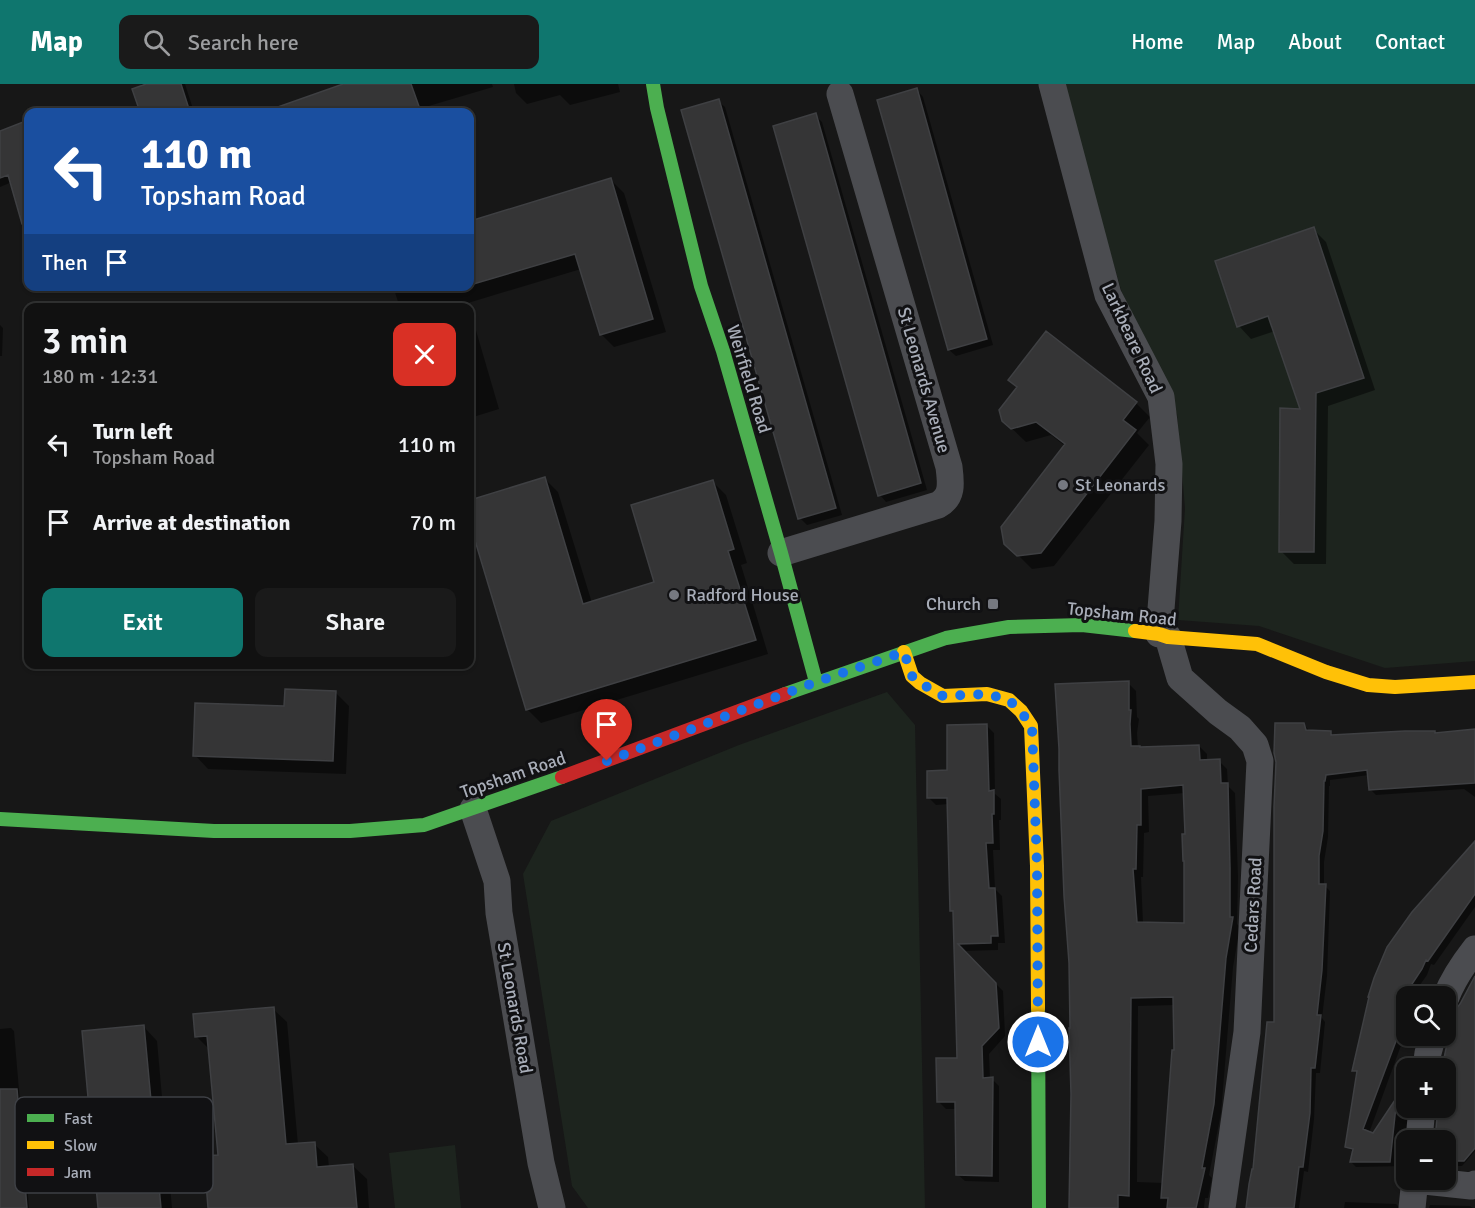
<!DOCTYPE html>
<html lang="en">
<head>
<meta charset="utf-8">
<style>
  body { margin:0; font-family:Signika,sans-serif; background:#1a1a1a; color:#f1f3f6; height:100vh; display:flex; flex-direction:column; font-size:22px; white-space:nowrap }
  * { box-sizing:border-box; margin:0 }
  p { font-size:20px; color:#9c9d9f }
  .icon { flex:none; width:33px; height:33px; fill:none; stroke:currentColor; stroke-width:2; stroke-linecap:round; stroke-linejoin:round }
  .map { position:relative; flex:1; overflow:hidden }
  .details { position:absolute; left:24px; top:219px; width:450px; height:366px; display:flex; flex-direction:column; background:#111; border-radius:12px; box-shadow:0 2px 4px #0004,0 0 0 2px #303131 }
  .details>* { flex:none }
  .hud { position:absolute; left:24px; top:24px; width:450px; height:183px; border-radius:12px; box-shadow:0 2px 4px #0004,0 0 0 2px #303131; background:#1a4fa0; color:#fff; overflow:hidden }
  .fabs { position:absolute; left:1396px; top:902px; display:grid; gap:12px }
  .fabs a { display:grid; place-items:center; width:60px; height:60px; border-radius:12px; background:#111; box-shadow:0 2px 4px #0004,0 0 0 2px #303131; font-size:30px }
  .pin { position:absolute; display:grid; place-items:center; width:51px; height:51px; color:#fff; margin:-62px -26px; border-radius:50% 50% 50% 0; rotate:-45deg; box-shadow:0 0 6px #0007 }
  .pin .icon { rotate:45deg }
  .me { position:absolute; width:66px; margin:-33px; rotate:0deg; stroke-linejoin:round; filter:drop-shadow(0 0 4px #0008) }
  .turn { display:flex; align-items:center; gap:21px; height:126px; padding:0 18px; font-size:27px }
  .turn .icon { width:78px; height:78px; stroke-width:2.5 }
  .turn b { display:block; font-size:42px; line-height:51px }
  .then { display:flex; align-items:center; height:57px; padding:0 18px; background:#0003; gap:12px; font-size:22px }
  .round { display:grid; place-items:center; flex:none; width:63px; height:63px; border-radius:12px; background:#1a1a1a }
  .overview { display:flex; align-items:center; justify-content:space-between; height:102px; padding:0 18px }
  h1 { font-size:36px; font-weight:600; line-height:45px }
  .button { display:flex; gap:12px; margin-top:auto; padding:12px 18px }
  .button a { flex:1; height:69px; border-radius:12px; background:#0f766e; color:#fff; font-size:24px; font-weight:600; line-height:69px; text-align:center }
  .button a+a { background:#1a1a1a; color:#f1f3f6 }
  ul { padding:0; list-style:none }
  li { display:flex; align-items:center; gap:18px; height:78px; padding:0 18px }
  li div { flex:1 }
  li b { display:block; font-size:22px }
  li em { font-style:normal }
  header { display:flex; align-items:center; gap:36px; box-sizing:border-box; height:84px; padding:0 30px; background:#0f766e; color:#fff }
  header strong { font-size:28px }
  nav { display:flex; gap:33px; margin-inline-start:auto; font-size:21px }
  .search { width:420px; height:54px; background:#1a1a1a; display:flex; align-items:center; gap:15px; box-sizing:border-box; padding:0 21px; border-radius:12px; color:#9c9d9f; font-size:22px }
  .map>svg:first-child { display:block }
  .green { fill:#1d241e }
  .shadow { fill:#0007; fill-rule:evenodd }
  .building { fill:#353536; stroke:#3f4043; stroke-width:1.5; fill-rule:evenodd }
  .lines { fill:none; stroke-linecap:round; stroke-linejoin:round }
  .street { stroke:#4b4c50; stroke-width:27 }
  .fast { stroke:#4caf50; stroke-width:14 }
  .slow { stroke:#ffc107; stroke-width:14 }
  .jam { stroke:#c62828; stroke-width:14 }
  .route { stroke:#1a73e8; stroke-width:10; stroke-dasharray:0 18 }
  .poi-dot { fill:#757880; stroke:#111113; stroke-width:2 }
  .labels { text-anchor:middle; stroke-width:6; stroke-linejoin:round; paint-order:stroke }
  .street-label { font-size:18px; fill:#a8adb8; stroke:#111113 }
  .poi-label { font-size:18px; fill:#a8adb8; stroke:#111113; text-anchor:start }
  .key { fill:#111113; stroke:#3e4045; stroke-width:1.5 }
  .key-label { font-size:16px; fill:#a8adb8 }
</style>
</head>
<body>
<header>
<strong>Map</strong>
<div class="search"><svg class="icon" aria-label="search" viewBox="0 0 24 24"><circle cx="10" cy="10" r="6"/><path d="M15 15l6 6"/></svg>Search here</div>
<nav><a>Home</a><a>Map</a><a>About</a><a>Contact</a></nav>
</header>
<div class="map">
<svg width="1475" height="1124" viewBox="0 0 1475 1124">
  <rect width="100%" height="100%" fill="#171717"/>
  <!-- green -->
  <path class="green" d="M1061 0H1475V577L1385 584 1259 542 1178 536 1185 424 1177 330 1122 209Z
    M887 608 915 641 925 1124H588L572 1102 523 790 551 737 739 661Z
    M455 1061 461 1124H395L389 1069Z"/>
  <!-- shadow -->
  <path class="shadow" d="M141 0H185L194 28H142L134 6 142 3Z
    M347 0H492L493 3 422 24 424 28H263Z
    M514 0H618L620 8 570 21 560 11 527 20 516 9Z
    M917 6 923 13 993 261 956 272 949 266Z
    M718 17 725 23 842 431 807 441 800 434Z
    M71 22 77 28H54Z
    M815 31 822 38 927 406 886 418 880 411Z
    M28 42V104L19 107 12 98 0 103V51Z
    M611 96 624 109 666 248 614 263 601 250 581 185 468 219 469 224H400L393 202H470V138Z
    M1313 145 1326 158 1375 306 1328 322 1326 480H1294L1281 467 1302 326 1275 247 1251 255 1239 242Z
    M470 226 499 325 470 334Z
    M0 241 3 244 2 272H0Z
    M1046 249 1136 319 1150 333 1137 349 1149 361 1054 482 1032 485 1006 459 1065 362 1051 351 1026 358 1003 336 1018 304 1010 296Z
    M544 394 558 408 592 519 656 499 713 398 726 411 747 479 741 481 768 570 541 639 528 626 470 434V417Z
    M1128 599 1136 607 1137 633 1139 635 1137 649 1138 664 1199 662 1207 670V678L1219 677 1227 685 1228 702 1235 709 1238 793 1237 840 1240 843 1233 883 1221 1029 1209 1091 1212 1094 1208 1114H1205L1204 1124H1070ZM1185 709 1186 752 1185 840 1143 839 1141 793H1143L1144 749 1149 748 1148 712ZM1175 921V967L1164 1099 1137 1098 1138 922Z
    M335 608 349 622 346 690 208 685 195 671 286 624Z
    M1304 640 1310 648H1330L1334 652 1436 650 1475 646V713L1464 705 1376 711 1371 706 1369 691 1330 696V702H1329L1328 753 1324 778V801L1330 807 1327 892 1322 934 1325 938 1320 989H1316L1314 1035 1308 1088 1304 1087 1299 1124H1249L1275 939Z
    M987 642 994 649 995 710 1001 715V736H999L1000 766H993L995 805 1002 812 1005 859H998V866L963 867 1003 907 1005 952 989 970 990 995H992L999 1002V1098L965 1097 957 1090V1025H946L939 1018 959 975 955 829 952 826 949 720 936 721 928 713Z
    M1475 757V823L1434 881 1431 880 1427 891 1417 905 1421 909 1419 912H1407V945L1369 1049 1374 1051 1407 999V1023H1413L1407 1056V1082L1356 1083 1351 1078 1353 1068 1347 1062 1358 990 1354 986 1413 829Z
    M1475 895V1067L1462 1082H1446V1056H1436L1439 1023H1446V984H1443L1450 955V946L1446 939 1453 928 1457 926Z
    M273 925 287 938 298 1061 314 1060 328 1073 329 1084 353 1082 367 1095 369 1124H210L219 1072 210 966 196 952Z
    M144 943 157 957 172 1124H99Z
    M11 944 14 947 29 1124H0V945Z
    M1345 1118 1396 1120 1400 1124H1344Z
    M1430 1121 1470 1122 1473 1124H1429Z"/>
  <!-- building -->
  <path class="building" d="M146 0H181L190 28H140L132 5Z
    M343 0H411L421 28H272V25Z
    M917 4 987 255 948 266 877 16Z
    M719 15 836 424 798 435 681 26Z
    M816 29 921 399 878 412 773 42Z
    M28 36V139L22 140 8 91 0 94V47Z
    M611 94 653 235 600 251 575 170 470 201V137Z
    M1314 143 1364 294 1316 309 1314 468H1279L1280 324 1300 325 1268 232 1237 243 1215 177Z
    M1046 247 1137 318 1123 336 1136 346 1041 469 1017 472 1004 460 1001 443 1065 360 1036 338 1011 345 1002 337 999 326 1017 303 1008 296Z
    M545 393 583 520 654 498 631 421 713 396 734 465 728 467 756 556 526 626 470 440V416Z
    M1129 597V626H1131L1130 640 1131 662H1140V663L1199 661 1200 676 1220 675 1221 699H1228L1230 784V833H1233L1226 874 1214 1020 1202 1084H1205L1196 1124H1167L1168 1114H1161L1172 966H1174L1173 913 1131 914 1129 1112 1118 1111V1124H1069L1071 1010 1069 944H1070L1069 879 1064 812 1059 686V665L1055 600ZM1183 701 1185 750H1182L1183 777H1184V839L1137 838 1133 785H1136L1137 741H1141V705Z
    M285 605 336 607 333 677 193 672 195 619 284 622Z
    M1275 639H1304L1306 646 1331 647V651L1405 647H1435V649L1475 645V699L1369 706 1367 686 1326 691 1325 697H1324L1323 747 1319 772V800H1326L1322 886 1317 931H1321L1315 984H1311L1310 1029 1303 1083H1299L1294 1124H1246L1249 1100 1252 1085H1253L1267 938H1274V723L1276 678 1274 669Z
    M987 640 989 707 994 706V730H992L993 759H986L989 804H995L998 852H991V859L958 860 996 899 999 944 982 962 983 994 993 993 992 1092 956 1091 955 1018H937L936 974H957L953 827H950L947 714H927V687L947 686V641Z
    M1475 757V810L1428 877 1426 876 1422 885 1412 900 1416 902 1412 912H1407V925H1403L1402 941 1363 1045 1373 1049 1397 1013 1390 1078H1350L1353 1065 1345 1063 1357 987H1352L1369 913H1368L1374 894 1387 863 1412 828Z
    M1475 892V1064L1464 1077H1446V1056H1435L1438 1023H1446V984H1442L1448 955 1446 936 1452 927 1456 925 1460 920Z
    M274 923 286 1060 315 1058 317 1083 353 1080 357 1124H208L204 1072 218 1071 207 952 195 953 193 930Z
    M144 941 161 1124H98L82 947Z
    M0 1005H17L27 1124H0Z"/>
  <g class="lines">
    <!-- street -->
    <path class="street" d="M1052 0 1108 211 1161 313 1169 380 1168 437 1159 550
      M781 469 938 421C953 413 951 399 949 383L840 10
      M1168 553 1180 594 1218 628 1240 644 1255 661 1260 677 1247 948 1222 1124
      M473 725 497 797 499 829 541 1079 552 1124
      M1446 913C1453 895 1464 879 1475 865
      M1426 984 1428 969 1433 951
      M1419 1056 1422 1023
      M1415 1096 1471 1102 1475 1100
      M1412 1124 1415 1095"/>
    <!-- fast -->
    <path class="fast" d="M653 0 657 24 701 202 723 267 781 469 816 598
      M785 610 946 554 1009 543 1082 541 1135 547
      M0 735 214 747H350L424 741 562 693
      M1038 925 1039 1124"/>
    <!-- slow -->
    <path class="slow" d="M1135 547 1159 550 1168 553 1257 560 1326 588 1368 601 1395 603 1475 598
      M904 568 912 592 920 599 943 612 987 610 1009 616 1021 627 1031 642 1037 782 1038 925"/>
    <!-- jam -->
    <path class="jam" d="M562 693 785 610"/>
  </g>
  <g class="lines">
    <!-- route -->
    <path class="route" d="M607 677 816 598 904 568 912 592 920 599 943 612 987 610 1009 616 1020 627 1032 642 1037 782 1038 958"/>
  </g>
  <!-- markers -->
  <g class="poi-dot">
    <circle cx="1063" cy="401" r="6"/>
    <circle cx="674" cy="511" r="6"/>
    <rect x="987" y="514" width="12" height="12" rx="3"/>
  </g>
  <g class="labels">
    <!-- street labels -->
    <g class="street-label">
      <text transform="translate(1132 254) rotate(65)" y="6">Larkbeare Road</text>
      <text transform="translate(749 295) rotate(73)" y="6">Weirfield Road</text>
      <text transform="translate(924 296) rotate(74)" y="6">St Leonards Avenue</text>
      <text transform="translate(1122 530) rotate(6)" y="6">Topsham Road</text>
      <text transform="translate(513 691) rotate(-19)" y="6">Topsham Road</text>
      <text transform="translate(1253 821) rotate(-87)" y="6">Cedars Road</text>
      <text transform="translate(515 924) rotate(80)" y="6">St Leonards Road</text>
    </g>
    <!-- poi labels -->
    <g class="poi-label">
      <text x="1075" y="407">St Leonards</text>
      <text x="686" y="517">Radford House</text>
      <text x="981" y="526" text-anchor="end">Church</text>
    </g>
  </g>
  <!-- legend -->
  <rect x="15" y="1013" width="198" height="96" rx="9" class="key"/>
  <rect x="27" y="1030" width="27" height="8" fill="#4caf50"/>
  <rect x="27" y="1057" width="27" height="8" fill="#ffc107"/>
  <rect x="27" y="1084" width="27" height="8" fill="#c62828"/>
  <g class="key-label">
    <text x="64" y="1040">Fast</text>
    <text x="64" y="1067">Slow</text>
    <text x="64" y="1094">Jam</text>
  </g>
</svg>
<div class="fabs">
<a><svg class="icon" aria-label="search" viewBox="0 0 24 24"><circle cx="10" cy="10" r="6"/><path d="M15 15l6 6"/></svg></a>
<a>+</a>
<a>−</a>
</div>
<div class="pin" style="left:607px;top:677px;background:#d93025"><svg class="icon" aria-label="arrive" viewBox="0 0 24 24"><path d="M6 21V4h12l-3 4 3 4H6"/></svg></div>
<svg class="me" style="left:1038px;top:958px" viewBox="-20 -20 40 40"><circle r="17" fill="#1a73e8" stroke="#fff" stroke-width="3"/><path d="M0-11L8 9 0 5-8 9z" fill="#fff"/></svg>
<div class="hud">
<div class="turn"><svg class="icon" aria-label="left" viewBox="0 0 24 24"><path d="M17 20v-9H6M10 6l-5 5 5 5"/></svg><div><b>110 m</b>Topsham Road</div></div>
<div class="then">Then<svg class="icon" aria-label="arrive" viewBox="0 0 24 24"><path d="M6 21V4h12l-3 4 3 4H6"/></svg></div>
</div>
<section class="details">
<div class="overview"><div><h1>3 min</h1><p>180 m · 12:31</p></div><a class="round" style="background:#d93025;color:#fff"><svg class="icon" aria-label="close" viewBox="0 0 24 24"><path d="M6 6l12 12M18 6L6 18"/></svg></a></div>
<ul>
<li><svg class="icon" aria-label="left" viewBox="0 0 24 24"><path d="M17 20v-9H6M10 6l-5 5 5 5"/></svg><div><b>Turn left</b><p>Topsham Road</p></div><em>110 m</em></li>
<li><svg class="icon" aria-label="arrive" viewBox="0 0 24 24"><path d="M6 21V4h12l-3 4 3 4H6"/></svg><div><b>Arrive at destination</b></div><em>70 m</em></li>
</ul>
<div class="button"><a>Exit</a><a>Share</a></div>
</section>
</div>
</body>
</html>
